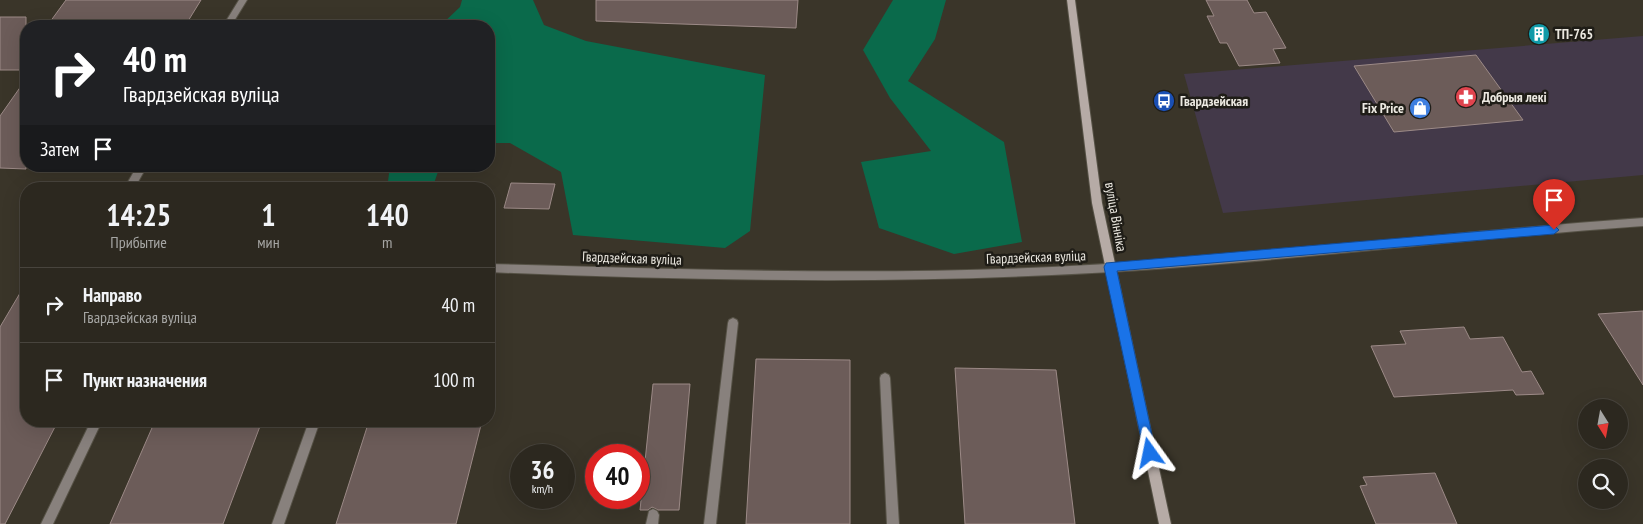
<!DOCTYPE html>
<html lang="ru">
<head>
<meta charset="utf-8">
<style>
  body { margin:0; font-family:"PT Sans Narrow",sans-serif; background:#38342c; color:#f1f3f6; height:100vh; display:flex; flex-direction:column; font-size:19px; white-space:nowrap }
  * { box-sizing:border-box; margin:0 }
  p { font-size:16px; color:#a6a6a4 }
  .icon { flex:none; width:28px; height:28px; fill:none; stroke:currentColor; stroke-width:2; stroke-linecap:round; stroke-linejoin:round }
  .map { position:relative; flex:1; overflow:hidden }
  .side { position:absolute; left:20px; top:182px; width:475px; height:245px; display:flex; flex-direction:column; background:#2c281f; border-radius:20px; box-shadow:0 5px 20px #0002,0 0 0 1px #48443d }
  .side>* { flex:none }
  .guide { position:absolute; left:20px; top:20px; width:475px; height:152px; border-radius:20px; box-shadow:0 5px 20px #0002,0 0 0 1px #48443d; background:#202124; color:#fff; overflow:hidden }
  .needle { width:32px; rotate:169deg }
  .buttons { position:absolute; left:1578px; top:399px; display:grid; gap:10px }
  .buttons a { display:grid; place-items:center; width:50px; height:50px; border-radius:50%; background:#2c281f; box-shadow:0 5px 20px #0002,0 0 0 1px #48443d; font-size:25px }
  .speed { position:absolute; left:510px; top:444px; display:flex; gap:10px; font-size:25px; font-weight:700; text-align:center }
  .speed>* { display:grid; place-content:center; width:65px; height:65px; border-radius:50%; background:#2c281f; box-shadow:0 5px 20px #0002,0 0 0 1px #48443d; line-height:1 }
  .speed small { font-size:12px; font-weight:400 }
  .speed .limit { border:8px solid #d22; background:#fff; color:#111 }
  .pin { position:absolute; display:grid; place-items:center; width:42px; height:42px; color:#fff; margin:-51px -21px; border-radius:50% 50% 50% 0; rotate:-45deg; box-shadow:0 0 5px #0007 }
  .pin .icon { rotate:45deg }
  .me { position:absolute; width:55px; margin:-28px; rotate:348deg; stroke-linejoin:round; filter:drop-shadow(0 0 4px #0008) }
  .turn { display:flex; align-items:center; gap:18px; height:105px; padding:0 20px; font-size:22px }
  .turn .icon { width:65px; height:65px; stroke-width:2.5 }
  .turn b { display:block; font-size:35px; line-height:42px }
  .then { display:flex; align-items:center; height:48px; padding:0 20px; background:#0003; gap:10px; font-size:19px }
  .eta { display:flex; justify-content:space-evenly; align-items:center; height:85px; text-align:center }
  .eta b { font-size:30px; font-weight:800; line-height:35px }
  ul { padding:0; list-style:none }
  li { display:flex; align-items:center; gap:15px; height:75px; padding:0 20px; border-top:1px solid #48443d }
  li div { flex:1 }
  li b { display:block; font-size:19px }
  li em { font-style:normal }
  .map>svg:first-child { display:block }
  .commercial { fill:#433949 }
  .green { fill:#0a6a4b }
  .building { fill:#6c5c59; stroke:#9c8a87 }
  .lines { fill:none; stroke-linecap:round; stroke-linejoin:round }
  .lane-casing { stroke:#565246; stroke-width:2 }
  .street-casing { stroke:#565246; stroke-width:2 }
  .secondary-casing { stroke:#565246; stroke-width:2 }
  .lane { fill:#88817d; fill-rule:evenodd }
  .street { fill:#88817d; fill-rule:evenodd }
  .secondary { fill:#b6aba6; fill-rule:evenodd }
  .route { fill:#1a73e8; stroke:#114b97 }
  .labels { text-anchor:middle; stroke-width:5; stroke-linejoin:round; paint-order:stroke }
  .poi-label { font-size:14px; font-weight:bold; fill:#ece9e1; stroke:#1f1d17; text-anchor:start }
  .street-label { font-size:14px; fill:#ece9e1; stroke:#1f1d17 }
</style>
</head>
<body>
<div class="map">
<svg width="1643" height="524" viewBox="0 0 1643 524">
  <rect width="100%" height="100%" fill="#3a3529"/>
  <!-- commercial -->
  <path class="commercial" d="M1643 36V175L1223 213 1184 74Z"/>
  <!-- green -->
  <path class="green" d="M462 0H533L544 25 586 41 765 75 750 231 725 248 573 235 561 172 510 143H489V26H440L460 7Z
    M893 0H946L935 39 908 81 1004 142 1022 242 954 254 879 228 861 162 931 151 890 98 863 50Z
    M390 166H440L432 189H387Z"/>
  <!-- building -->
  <path class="building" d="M66 0H201L185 26H47Z
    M596 0H798L796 28 596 21Z
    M1206 0H1247L1254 13 1266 12 1286 48 1273 49 1280 63 1239 66 1227 43H1220L1207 16H1214Z
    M0 17H26V70H0Z
    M1476 55 1523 120 1394 132 1354 66Z
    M26 79V169L0 168V116Z
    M511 183 555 184 549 209 504 208Z
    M26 283V421H58L5 524H0V327Z
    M1643 311V385L1598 314Z
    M1464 327 1470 339 1503 337 1522 372 1531 371 1544 394 1516 395 1513 390 1394 397 1371 346 1406 344 1400 331Z
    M756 359 850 360V524H746Z
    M955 368 1056 370 1075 524H965Z
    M653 384H690L679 510H658L652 507 648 510H640Z
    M155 421H262L223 524H110Z
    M369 421H482L456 524H336Z
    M1435 473 1457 524H1376L1360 486 1367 485 1363 477Z"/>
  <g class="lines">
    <!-- lane casing -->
    <g class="lane-casing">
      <path id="lane" d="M733 318 737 320 738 323 716 524H704L728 323 729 320Z
        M885 373 889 375 890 378 899 524H887L880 378 881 375Z
        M91 421H102L53 524H41Z
        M309 421H320L284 524H272Z
        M653 509 657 511 659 515 658 524H646L649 511Z"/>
    </g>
    <!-- street casing -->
    <g class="street-casing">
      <path id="street" d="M239 0H247L231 26H223Z
        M137 166H147L134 189H124Z
        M1643 218V226C1446 240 1250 266 1052 275 865 284 676 280 489 272V264C677 269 865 276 1052 267 1250 257 1446 232 1643 218Z"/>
    </g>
    <!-- secondary casing -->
    <g class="secondary-casing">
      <path id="secondary" d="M1067 0H1075L1102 203 1171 524H1159L1092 203Z"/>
    </g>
    <!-- lane -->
    <use href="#lane" class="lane"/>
    <!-- street -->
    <use href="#street" class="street"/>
    <!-- secondary -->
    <use href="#secondary" class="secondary"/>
  </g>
  <!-- route -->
  <path class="route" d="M1554 225 1559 230 1554 234 1117 271 1156 453 1155 457 1150 459 1145 457 1104 267 1106 263Z"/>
  <!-- icons -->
  <defs>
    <g id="building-disc" transform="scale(1.125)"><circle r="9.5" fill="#0f9aa8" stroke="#1f1d17"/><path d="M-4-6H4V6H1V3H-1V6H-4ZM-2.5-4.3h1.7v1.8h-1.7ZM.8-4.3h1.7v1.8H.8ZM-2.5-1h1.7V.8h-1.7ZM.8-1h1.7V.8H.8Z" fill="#fff"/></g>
    <g id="pharmacy-disc" transform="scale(1.125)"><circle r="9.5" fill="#e0444e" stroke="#1f1d17"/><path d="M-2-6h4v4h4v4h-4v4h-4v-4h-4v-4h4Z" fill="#fff"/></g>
    <g id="bus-disc" transform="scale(1.125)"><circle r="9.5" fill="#1a4fb4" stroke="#1f1d17"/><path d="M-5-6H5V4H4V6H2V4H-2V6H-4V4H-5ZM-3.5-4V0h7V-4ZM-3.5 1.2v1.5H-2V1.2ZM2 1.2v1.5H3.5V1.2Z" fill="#fff"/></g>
    <g id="shop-disc" transform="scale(1.125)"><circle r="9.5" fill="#3f7fe0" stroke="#1f1d17"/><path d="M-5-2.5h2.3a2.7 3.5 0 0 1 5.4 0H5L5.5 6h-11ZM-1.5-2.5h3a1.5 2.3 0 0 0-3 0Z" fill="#fff"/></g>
  </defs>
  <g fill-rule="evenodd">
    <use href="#building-disc" x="1539" y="34"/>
    <use href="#pharmacy-disc" x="1466" y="97"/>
    <use href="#bus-disc" x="1164" y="101"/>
    <use href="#shop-disc" x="1420" y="108"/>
  </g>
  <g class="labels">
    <!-- poi labels -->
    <g class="poi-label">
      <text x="1555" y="39">ТП-765</text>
      <text x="1482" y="102">Добрыя лекі</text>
      <text x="1180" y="106">Гвардзейская</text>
      <text x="1404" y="113" text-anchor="end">Fix Price</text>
    </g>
    <!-- street labels -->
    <g class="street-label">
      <text transform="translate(1116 217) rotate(80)" y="5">вуліца Вінніка</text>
      <text transform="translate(1036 257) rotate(-2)" y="5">Гвардзейская вуліца</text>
      <text transform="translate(632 258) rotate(2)" y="5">Гвардзейская вуліца</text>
    </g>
  </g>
</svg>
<div class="buttons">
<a><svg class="needle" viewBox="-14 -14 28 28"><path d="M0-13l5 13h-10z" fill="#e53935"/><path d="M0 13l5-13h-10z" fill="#a6a6a4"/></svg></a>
<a><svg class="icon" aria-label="search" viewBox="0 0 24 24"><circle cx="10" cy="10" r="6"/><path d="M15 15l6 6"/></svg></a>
</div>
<div class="speed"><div>36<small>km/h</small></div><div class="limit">40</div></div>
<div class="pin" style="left:1554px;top:230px;background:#d93025"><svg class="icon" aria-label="arrive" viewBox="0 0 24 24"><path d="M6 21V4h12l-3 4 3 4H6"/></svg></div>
<svg class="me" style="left:1150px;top:453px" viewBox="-20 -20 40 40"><path d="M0-17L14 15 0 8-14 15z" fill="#1a73e8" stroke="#fff" stroke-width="4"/></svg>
<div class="guide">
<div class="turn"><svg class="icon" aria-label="right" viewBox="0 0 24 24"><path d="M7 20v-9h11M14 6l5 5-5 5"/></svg><div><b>40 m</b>Гвардзейская вуліца</div></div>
<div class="then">Затем<svg class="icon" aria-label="arrive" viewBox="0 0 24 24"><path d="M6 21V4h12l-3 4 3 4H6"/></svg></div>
</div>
<section class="side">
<div class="eta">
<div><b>14:25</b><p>Прибытие</p></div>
<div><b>1</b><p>мин</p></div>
<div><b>140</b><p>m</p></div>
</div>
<ul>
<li><svg class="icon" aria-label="right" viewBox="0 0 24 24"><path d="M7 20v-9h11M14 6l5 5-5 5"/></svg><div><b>Направо</b><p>Гвардзейская вуліца</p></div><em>40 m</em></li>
<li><svg class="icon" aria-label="arrive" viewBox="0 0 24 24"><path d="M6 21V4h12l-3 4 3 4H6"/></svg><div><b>Пункт назначения</b></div><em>100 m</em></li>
</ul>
</section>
</div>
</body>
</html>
